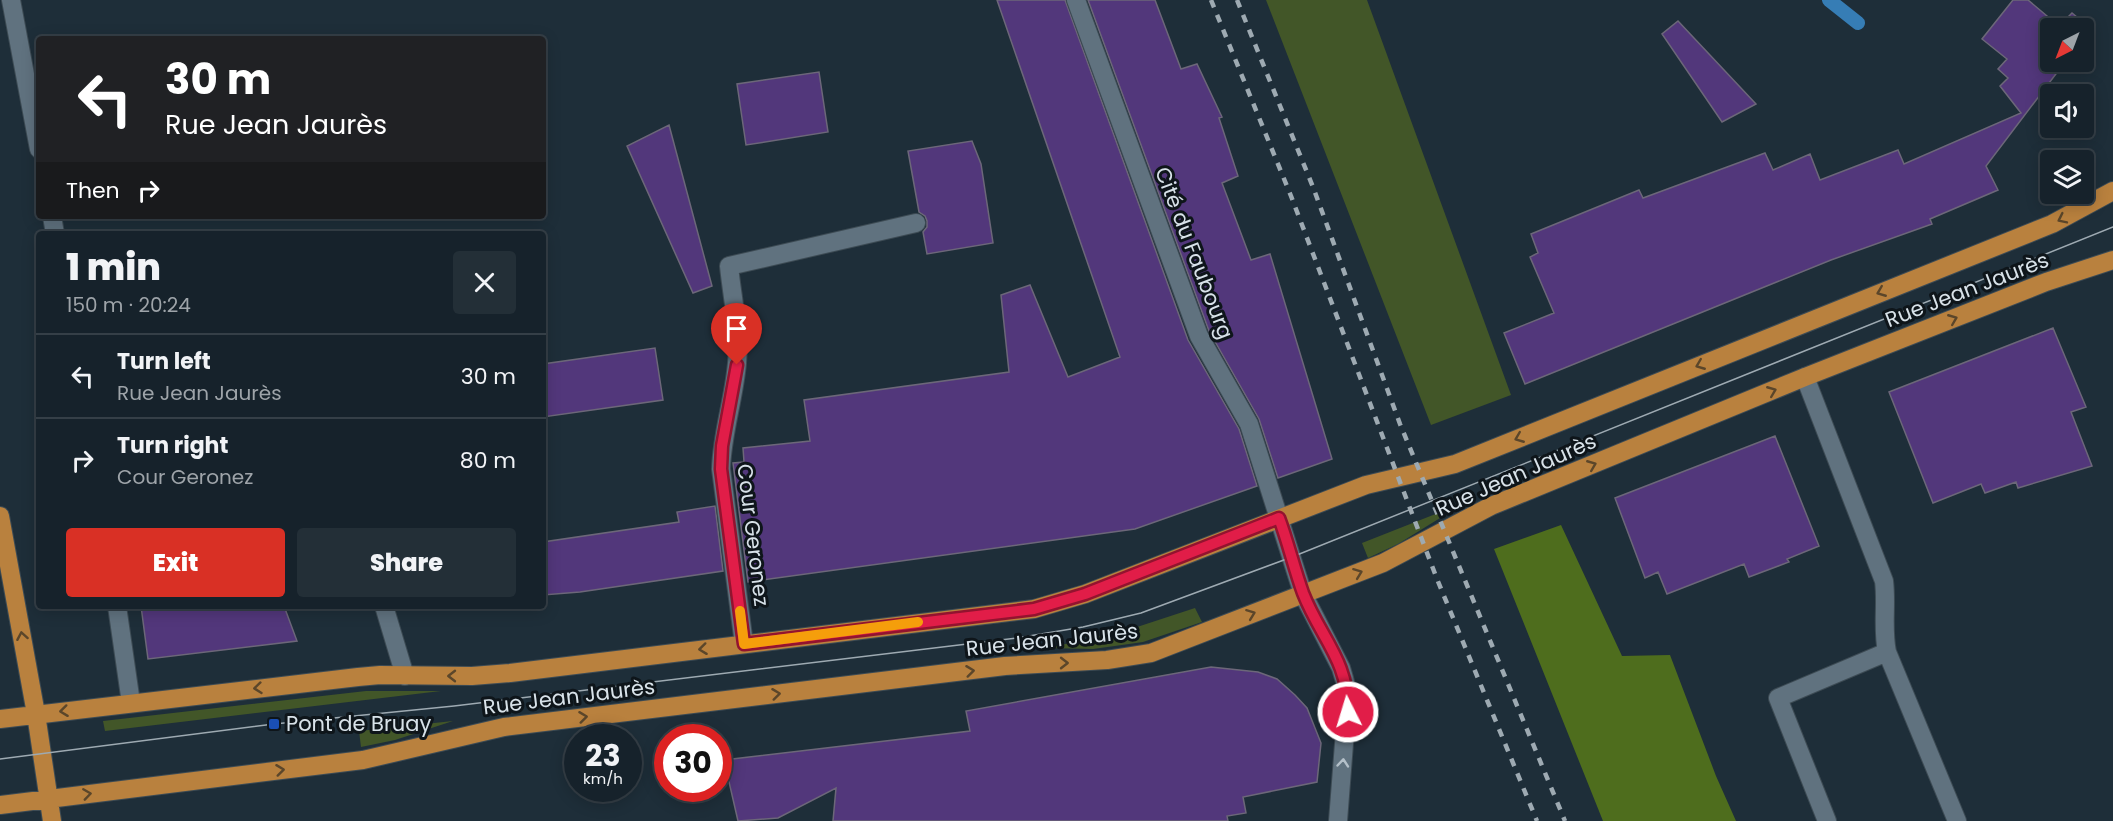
<!DOCTYPE html>
<html lang="en">
<head>
<meta charset="utf-8">
<style>
  body { margin:0; font-family:Poppins,sans-serif; background:#232f37; color:#f1f3f6; height:100vh; display:flex; flex-direction:column; font-size:22px; white-space:nowrap }
  * { box-sizing:border-box; margin:0 }
  p { font-size:20px; color:#9ea4a9 }
  .icon { flex:none; width:33px; height:33px; fill:none; stroke:currentColor; stroke-width:2; stroke-linecap:round; stroke-linejoin:round }
  .map { position:relative; flex:1; overflow:hidden }
  .details { position:absolute; left:36px; top:231px; width:510px; height:378px; display:flex; flex-direction:column; background:#16222b; border-radius:6px; box-shadow:0 3px 15px #0003,0 0 0 2px #353f47 }
  .details>* { flex:none }
  .hud { position:absolute; left:36px; top:36px; width:510px; height:183px; border-radius:6px; box-shadow:0 3px 15px #0003,0 0 0 2px #353f47; background:#202124; color:#fff; overflow:hidden }
  .needle { width:39px; rotate:222deg }
  .tools { position:absolute; left:2040px; top:18px; display:grid; gap:12px }
  .tools a { display:grid; place-items:center; width:54px; height:54px; border-radius:6px; background:#16222b; box-shadow:0 3px 15px #0003,0 0 0 2px #353f47; font-size:30px }
  .speed { position:absolute; left:564px; top:724px; display:flex; gap:12px; font-size:30px; font-weight:700; text-align:center }
  .speed>* { display:grid; place-content:center; width:78px; height:78px; border-radius:50%; background:#16222b; box-shadow:0 3px 15px #0003,0 0 0 2px #353f47; line-height:1 }
  .speed small { font-size:15px; font-weight:400 }
  .speed .limit { border:9px solid #d22; background:#fff; color:#111 }
  .pin { position:absolute; display:grid; place-items:center; width:51px; height:51px; color:#fff; margin:-62px -26px; border-radius:50% 50% 50% 0; rotate:-45deg; box-shadow:0 0 6px #0007 }
  .pin .icon { rotate:45deg }
  .me { position:absolute; width:66px; margin:-33px; rotate:355deg; stroke-linejoin:round; filter:drop-shadow(0 0 4px #0008) }
  .turn { display:flex; align-items:center; gap:21px; height:126px; padding:0 30px; font-size:27px }
  .turn .icon { width:78px; height:78px; stroke-width:2.5 }
  .turn b { display:block; font-size:42px; line-height:51px }
  .then { display:flex; align-items:center; height:57px; padding:0 30px; background:#0003; gap:12px; font-size:22px }
  .round { display:grid; place-items:center; flex:none; width:63px; height:63px; border-radius:6px; background:#232f37 }
  .headline { display:flex; align-items:center; justify-content:space-between; height:102px; padding:0 30px }
  h1 { font-size:36px; font-weight:800; line-height:45px }
  .primary-button { display:flex; gap:12px; margin-top:auto; padding:12px 30px }
  .primary-button a { flex:1; height:69px; border-radius:6px; background:#d93025; color:#fff; font-size:24px; font-weight:800; line-height:69px; text-align:center }
  .primary-button a+a { background:#232f37; color:#f1f3f6 }
  ul { padding:0; list-style:none }
  li { display:flex; align-items:center; gap:18px; height:84px; padding:0 30px; border-top:2px solid #353f47 }
  li div { flex:1 }
  li b { display:block; font-size:22px }
  li em { font-style:normal }
  .map>svg:first-child { display:block }
  .green { fill:#425628 }
  .forest { fill:#4e6d1d }
  .lines { fill:none; stroke-linecap:round; stroke-linejoin:round }
  .stream { stroke:#367db5; stroke-width:14 }
  .building { fill:#52377b; stroke:#6c6779; stroke-width:1.5 }
  .minor-casing { stroke:#3d4b54; stroke-width:20 }
  .major-casing { stroke:#3d4b54; stroke-width:20 }
  .minor { stroke:#60727f; stroke-width:18 }
  .major { stroke:#b9813e; stroke-width:18 }
  .tram { stroke:#9eaab2; stroke-width:1.5 }
  .rail { stroke:#9eaab2; stroke-width:4.5; stroke-dasharray:8 8; stroke-linecap:butt }
  .oneway { stroke:#5b462a }
  .oneway2 { stroke:#b4c0c9 }
  .route-casing { stroke:#92132f; stroke-width:15 }
  .route { stroke:#e11d48; stroke-width:10 }
  .slow { stroke:#f59e0b; stroke-width:10 }
  .transit-dot { fill:#1a4fb4; stroke:#0e151a; stroke-width:2 }
  .labels { text-anchor:middle; stroke-width:6; stroke-linejoin:round; paint-order:stroke }
  .street-label { font-size:21px; fill:#d8e2e9; stroke:#0e151a }
  .poi-label { font-size:21px; fill:#d8e2e9; stroke:#0e151a; text-anchor:start }
</style>
</head>
<body>
<div class="map">
<svg width="2113" height="821" viewBox="0 0 2113 821">
  <rect width="100%" height="100%" fill="#1e2e39"/>
  <!-- green -->
  <path class="green" d="M1266 0H1367L1511 395 1431 425Z
    M1466 502 1398 544 1368 558 1362 543Z
    M1195 608 1202 622 1143 642 1129 644 1093 649 1048 648 1134 628Z
    M366 691H441L105 731 103 721Z
    M453 721 395 740 361 747 359 731Z"/>
  <!-- forest -->
  <path class="forest" d="M1561 525 1622 656 1670 655 1716 776 1736 821H1603L1494 549Z"/>
  <g class="lines">
    <!-- stream -->
    <path class="stream" d="M1829 0 1858 23"/>
  </g>
  <!-- building -->
  <path class="building" d="M997 0H1065L1188 340 1239 429 1257 486 1135 529 748 582 733 463 744 462 743 448 810 441 804 400 1009 372 1001 295 1030 285 1068 377 1120 357Z
    M1088 0H1155L1181 69 1197 64 1222 117 1219 118 1238 176 1222 183 1251 260 1270 254 1332 459 1278 478 1259 419 1209 331Z
    M2013 0H2028L2059 26 2072 13 2090 28 2084 37V28H2050V62H2065L1986 166 1998 190 1930 219 1932 224 1831 260 1525 384 1504 333 1554 313 1530 257 1538 253 1531 234 1639 190 1643 198 1765 153 1773 170 1810 154 1820 180 1898 150 1904 164 2021 113 2000 86 2008 78 1998 69 2007 59 1982 39Z
    M1678 21 1756 104 1722 122 1662 34Z
    M819 72 828 132 746 145 737 84Z
    M669 125 712 286 693 293 627 146Z
    M972 141 981 164 993 243 927 254 923 232 927 227V221L925 216 919 212 908 151Z
    M2053 328 2086 407 2071 412 2092 466 2018 488 2016 482 1985 493 1981 484 1933 503 1889 392Z
    M655 348 663 400 543 417V364Z
    M1775 436 1819 546 1787 559 1789 562 1749 577 1744 564 1667 594 1658 572 1645 578 1615 498Z
    M715 506 723 571 580 592 543 595V542L679 522 677 512Z
    M141 606H284L297 641 148 659Z
    M1211 667 1258 672 1277 679 1295 695 1307 708 1321 743 1317 782 1243 797 1246 813 1227 816 1228 821H833L836 788 778 818 738 821 724 760 970 731 966 711Z"/>
  <g class="lines">
    <!-- minor casing -->
    <g class="minor-casing">
      <path id="minor" d="M11 0 39 149
        M1076 0 1199 336 1249 424 1303 594 1341 668 1348 692 1338 821
        M52 216 55 234
        M1805 377 1884 581C1887 605 1882 628 1887 652L1957 821
        M117 606 131 703
        M384 606 405 676
        M744 644 721 469C722 433 734 399 737 363 740 331 732 297 729 266L916 223
        M1827 821 1778 698 1887 652"/>
    </g>
    <!-- major casing -->
    <g class="major-casing">
      <path id="major" d="M0 516 36 714 52 821
        M0 719 358 677 380 675 472 676 510 673 1034 609 1085 594 1366 485 1455 464 2052 224 2113 191
        M0 805 363 760 504 727 1005 666 1107 660 1151 653 1383 563 1491 506 1805 377 2046 282 2113 260"/>
    </g>
    <!-- minor -->
    <use href="#minor" class="minor"/>
    <!-- major -->
    <use href="#major" class="major"/>
    <!-- tram -->
    <path class="tram" d="M0 759 274 724 454 706 1017 638 1083 627 1141 613 1292 557 2113 227"/>
    <!-- rail -->
    <path class="rail" d="M1211 0 1291 196 1437 579 1537 821
      M1237 0 1313 187 1400 424 1565 821"/>
  </g>
  <!-- one-way arrows -->
  <defs><path id="oneway-chevron" d="M-2-3.5L2.5 0L-2 3.5" fill="none" stroke-width="1.6" stroke-linecap="round" stroke-linejoin="round" transform="scale(1.5)"/></defs>
  <g class="oneway">
    <use href="#oneway-chevron" transform="translate(2062 219) rotate(154)"/>
    <use href="#oneway-chevron" transform="translate(1881 292) rotate(158)"/>
    <use href="#oneway-chevron" transform="translate(1953 319) rotate(-22)"/>
    <use href="#oneway-chevron" transform="translate(1700 365) rotate(158)"/>
    <use href="#oneway-chevron" transform="translate(1772 391) rotate(-22)"/>
    <use href="#oneway-chevron" transform="translate(1519 438) rotate(158)"/>
    <use href="#oneway-chevron" transform="translate(1592 465) rotate(-22)"/>
    <use href="#oneway-chevron" transform="translate(1358 573) rotate(-21)"/>
    <use href="#oneway-chevron" transform="translate(1251 614) rotate(-21)"/>
    <use href="#oneway-chevron" transform="translate(22 636) rotate(-100)"/>
    <use href="#oneway-chevron" transform="translate(703 649) rotate(173)"/>
    <use href="#oneway-chevron" transform="translate(1064 663)"/>
    <use href="#oneway-chevron" transform="translate(970 671) rotate(-7)"/>
    <use href="#oneway-chevron" transform="translate(452 676) rotate(180)"/>
    <use href="#oneway-chevron" transform="translate(258 688) rotate(174)"/>
    <use href="#oneway-chevron" transform="translate(776 694) rotate(-7)"/>
    <use href="#oneway-chevron" transform="translate(64 711) rotate(173)"/>
    <use href="#oneway-chevron" transform="translate(583 717) rotate(-7)"/>
    <use href="#oneway-chevron" transform="translate(280 770) rotate(-7)"/>
    <use href="#oneway-chevron" transform="translate(87 794) rotate(-8)"/>
  </g>
  <use class="oneway2" href="#oneway-chevron" transform="translate(1343 763) rotate(-85)"/>
  <g class="lines">
    <!-- route casing -->
    <g class="route-casing">
      <path id="route" d="M737 365 722 446 721 469 744 644 1034 609 1085 594 1279 518C1288 542 1294 568 1303 593 1320 637 1349 661 1348 712"/>
    </g>
    <!-- route -->
    <use href="#route" class="route"/>
    <!-- slow -->
    <path class="slow" d="M740 611 744 644 918 622"/>
  </g>
  <!-- markers -->
  <rect class="transit-dot" x="268" y="718" width="12" height="12" rx="3"/>
  <g class="labels">
    <!-- street labels -->
    <g class="street-label">
      <text transform="translate(1194 253) rotate(69)" y="7">Cité du Faubourg</text>
      <text transform="translate(1967 290) rotate(-21)" y="7">Rue Jean Jaurès</text>
      <text transform="translate(1516 475) rotate(-24)" y="7">Rue Jean Jaurès</text>
      <text transform="translate(753 535) rotate(83)" y="7">Cour Geronez</text>
      <text transform="translate(1052 640) rotate(-6)" y="7">Rue Jean Jaurès</text>
      <text transform="translate(569 697) rotate(-7)" y="7">Rue Jean Jaurès</text>
    </g>
    <!-- poi labels -->
    <g class="poi-label">
      <text x="286" y="731">Pont de Bruay</text>
    </g>
  </g>
</svg>
<div class="tools">
<a><svg class="needle" viewBox="-14 -14 28 28"><path d="M0-13l5 13h-10z" fill="#e53935"/><path d="M0 13l5-13h-10z" fill="#9ea4a9"/></svg></a>
<a><svg class="icon" aria-label="sound" viewBox="0 0 24 24"><path d="M4 9h4l5-4v14l-5-4H4zM17 9q2 3 0 6"/></svg></a>
<a><svg class="icon" aria-label="layers" viewBox="0 0 24 24"><path d="M12 4l9 5-9 5-9-5zM3 14l9 5 9-5"/></svg></a>
</div>
<div class="speed"><div>23<small>km/h</small></div><div class="limit">30</div></div>
<div class="pin" style="left:737px;top:365px;background:#d93025"><svg class="icon" aria-label="arrive" viewBox="0 0 24 24"><path d="M6 21V4h12l-3 4 3 4H6"/></svg></div>
<svg class="me" style="left:1348px;top:712px" viewBox="-20 -20 40 40"><circle r="17" fill="#e11d48" stroke="#fff" stroke-width="3"/><path d="M0-11L8 9 0 5-8 9z" fill="#fff"/></svg>
<div class="hud">
<div class="turn"><svg class="icon" aria-label="left" viewBox="0 0 24 24"><path d="M17 20v-9H6M10 6l-5 5 5 5"/></svg><div><b>30 m</b>Rue Jean Jaurès</div></div>
<div class="then">Then<svg class="icon" aria-label="right" viewBox="0 0 24 24"><path d="M7 20v-9h11M14 6l5 5-5 5"/></svg></div>
</div>
<section class="details">
<div class="headline"><div><h1>1 min</h1><p>150 m · 20:24</p></div><a class="round"><svg class="icon" aria-label="close" viewBox="0 0 24 24"><path d="M6 6l12 12M18 6L6 18"/></svg></a></div>
<ul>
<li><svg class="icon" aria-label="left" viewBox="0 0 24 24"><path d="M17 20v-9H6M10 6l-5 5 5 5"/></svg><div><b>Turn left</b><p>Rue Jean Jaurès</p></div><em>30 m</em></li>
<li><svg class="icon" aria-label="right" viewBox="0 0 24 24"><path d="M7 20v-9h11M14 6l5 5-5 5"/></svg><div><b>Turn right</b><p>Cour Geronez</p></div><em>80 m</em></li>
</ul>
<div class="primary-button"><a>Exit</a><a>Share</a></div>
</section>
</div>
</body>
</html>
